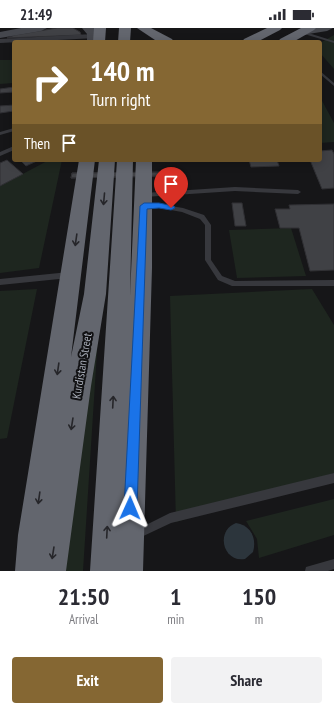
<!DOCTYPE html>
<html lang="en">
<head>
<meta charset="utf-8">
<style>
  body { margin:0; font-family:"PT Sans Narrow",sans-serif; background:#f2f2f3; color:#2b2b33; height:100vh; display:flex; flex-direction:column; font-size:15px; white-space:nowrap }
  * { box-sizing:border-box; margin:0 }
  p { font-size:13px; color:#7c7c81 }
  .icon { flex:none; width:22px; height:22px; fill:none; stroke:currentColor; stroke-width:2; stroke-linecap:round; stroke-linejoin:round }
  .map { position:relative; height:543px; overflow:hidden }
  .panel { display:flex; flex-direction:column; background:#fff; flex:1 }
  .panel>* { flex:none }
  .banner { position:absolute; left:12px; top:12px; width:310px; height:122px; border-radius:4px; box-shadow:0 2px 10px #0003; background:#856733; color:#fff; overflow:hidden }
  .pin { position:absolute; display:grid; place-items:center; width:34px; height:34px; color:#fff; margin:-41px -17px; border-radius:50% 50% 50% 0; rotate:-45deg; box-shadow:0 0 4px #0007 }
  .pin .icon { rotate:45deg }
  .me { position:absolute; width:44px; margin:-22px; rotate:1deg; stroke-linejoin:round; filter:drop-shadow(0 0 3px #0008) }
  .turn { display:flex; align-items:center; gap:14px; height:84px; padding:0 12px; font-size:18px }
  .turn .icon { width:52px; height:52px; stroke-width:2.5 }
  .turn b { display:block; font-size:28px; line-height:34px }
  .then { display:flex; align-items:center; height:38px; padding:0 12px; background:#0003; gap:8px; font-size:15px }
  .eta { display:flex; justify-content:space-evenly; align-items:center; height:68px; text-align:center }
  .eta b { font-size:24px; font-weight:600; line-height:28px }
  .primary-button { display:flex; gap:8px; margin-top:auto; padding:8px 12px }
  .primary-button a { flex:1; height:46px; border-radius:4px; background:#856733; color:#fff; font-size:16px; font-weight:600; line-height:46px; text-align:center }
  .primary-button a+a { background:#f2f2f3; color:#2b2b33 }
  .status { display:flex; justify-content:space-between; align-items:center; height:28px; padding:0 20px; background:#fff; direction:ltr }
  .status svg { height:11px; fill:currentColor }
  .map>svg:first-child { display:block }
  .green { fill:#1e261f }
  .water { fill:#2c353c }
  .building { fill:#404145; stroke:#303034 }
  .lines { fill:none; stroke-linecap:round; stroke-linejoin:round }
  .lane { fill:#37383d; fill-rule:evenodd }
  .street { fill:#37383d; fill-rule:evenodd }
  .secondary { fill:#45474d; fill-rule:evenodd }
  .highway { fill:#63666e; fill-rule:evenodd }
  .oneway { stroke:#26262a }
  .route { fill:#1a73e8; stroke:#114b97 }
  .labels { text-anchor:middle; stroke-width:4; stroke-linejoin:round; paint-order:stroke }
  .street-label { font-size:12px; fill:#a8adb8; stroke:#111113 }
</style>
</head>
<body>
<div class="status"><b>21:49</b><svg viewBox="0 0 49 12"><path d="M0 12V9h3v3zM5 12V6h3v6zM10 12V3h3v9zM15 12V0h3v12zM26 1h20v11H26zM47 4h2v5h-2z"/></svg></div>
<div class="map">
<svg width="334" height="543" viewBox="0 0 334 543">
  <rect width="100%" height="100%" fill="#161618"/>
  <!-- green -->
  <path class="green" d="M334 7V41L320 25V15Z
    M0 32H14V55L0 56Z
    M320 69 334 95V114L320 115Z
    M49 132H62L39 240 0 245V158Z
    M291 200 306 248 237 250 229 202Z
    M37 261 7 410 0 411V263Z
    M312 261 334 297V445L176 494 170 268Z
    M99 293 83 543H61Z
    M334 471V507L259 530 257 511 246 493Z"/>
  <!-- water -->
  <path class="water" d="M236 495C251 497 257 511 253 524L245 531C223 535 215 503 236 495Z"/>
  <!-- building -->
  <path class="building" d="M57 0H73L80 4 81 7 7 10 15 7Z
    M14 59V64L0 65V61Z
    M14 77V83L0 85V78Z
    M332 122 334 126V160L322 161 310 132H320V123Z
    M7 132 23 146 0 158V135Z
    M20 132H39L26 138Z
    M249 132H277L279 138 251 139Z
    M169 144 170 148 71 150 72 145Z
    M169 144 170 148 71 150 72 145Z
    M232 175H242L246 198H235Z
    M334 176V242L310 243 299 200H280L275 181H290L289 177Z"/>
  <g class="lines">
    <!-- lane -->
    <path class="lane" d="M302 3 334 13V15L301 5 300 4Z
      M320 43 334 55V58L320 46Z
      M14 100V103L0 107V104Z
      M14 118V122L0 128V124Z
      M235 159 298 162 301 164 298 166 235 163 144 169 141 167 144 165Z
      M144 176H159L183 180 204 187 211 197V232L222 248 235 253 334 252V258H232L218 252 205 232V197L200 191 182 184 159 180 142 179V177Z
      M69 244 72 247 69 250 0 257V251Z
      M334 445V455L171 495 137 511 134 509 132 506 134 503 170 485Z
      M334 531V541L328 543H305L306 539Z"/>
    <!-- street -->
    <path class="street" d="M93 6 97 8 96 10 0 15V11Z"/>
    <!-- secondary -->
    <path class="secondary" d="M21 0H47L41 3 0 10V4Z
      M82 0H94L99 6V14H87V6Z
      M306 0H333L327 3 302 7 296 4 298 2Z"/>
    <!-- highway -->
    <path class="highway" d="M94 0H106L105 14H93Z
      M119 0H131L130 14H118Z
      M137 0H151L172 11 174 14H158Z
      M267 0H282L280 2 257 14H242L244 11Z
      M301 0H316L314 2 293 14H278L280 11Z
      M79 132H95L71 329 84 266 99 132H115L106 266 91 358 66 543H15L18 507Z
      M117 132H133L130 268 136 132H152V240L143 543H90Z"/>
  </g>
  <!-- one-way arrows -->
  <defs><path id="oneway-shaft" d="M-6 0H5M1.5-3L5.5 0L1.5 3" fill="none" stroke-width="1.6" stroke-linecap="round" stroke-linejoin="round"/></defs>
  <g class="oneway">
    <use href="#oneway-shaft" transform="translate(104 171) rotate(95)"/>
    <use href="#oneway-shaft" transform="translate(76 212) rotate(98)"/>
    <use href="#oneway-shaft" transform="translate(58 341) rotate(98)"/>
    <use href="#oneway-shaft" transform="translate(113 374) rotate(-87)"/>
    <use href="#oneway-shaft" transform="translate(72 396) rotate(99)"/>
    <use href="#oneway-shaft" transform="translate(39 470) rotate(98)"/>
    <use href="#oneway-shaft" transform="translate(107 504) rotate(-87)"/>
    <use href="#oneway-shaft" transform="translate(53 525) rotate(99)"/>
  </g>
  <!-- route -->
  <path class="route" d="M144 175H159L174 178 175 180 171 182 159 180 147 181 137 480 135 484 130 486 126 484 124 480 140 178Z"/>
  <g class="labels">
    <!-- street labels -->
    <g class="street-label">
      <text transform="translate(82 338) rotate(-80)" y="4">Kurdistan Street</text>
    </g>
  </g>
</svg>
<div class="pin" style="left:171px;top:180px;background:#d93025"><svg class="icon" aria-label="arrive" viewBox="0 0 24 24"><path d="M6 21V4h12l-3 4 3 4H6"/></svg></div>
<svg class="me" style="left:130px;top:480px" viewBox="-20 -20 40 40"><path d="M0-17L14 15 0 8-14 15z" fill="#1a73e8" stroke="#fff" stroke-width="4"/></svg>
<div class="banner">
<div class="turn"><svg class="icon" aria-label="right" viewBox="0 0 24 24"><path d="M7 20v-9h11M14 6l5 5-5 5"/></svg><div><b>140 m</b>Turn right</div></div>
<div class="then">Then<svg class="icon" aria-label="arrive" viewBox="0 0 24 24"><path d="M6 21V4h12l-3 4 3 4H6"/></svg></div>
</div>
</div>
<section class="panel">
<div class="eta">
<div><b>21:50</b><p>Arrival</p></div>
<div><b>1</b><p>min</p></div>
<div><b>150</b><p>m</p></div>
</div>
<div class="primary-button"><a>Exit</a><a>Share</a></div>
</section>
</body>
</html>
